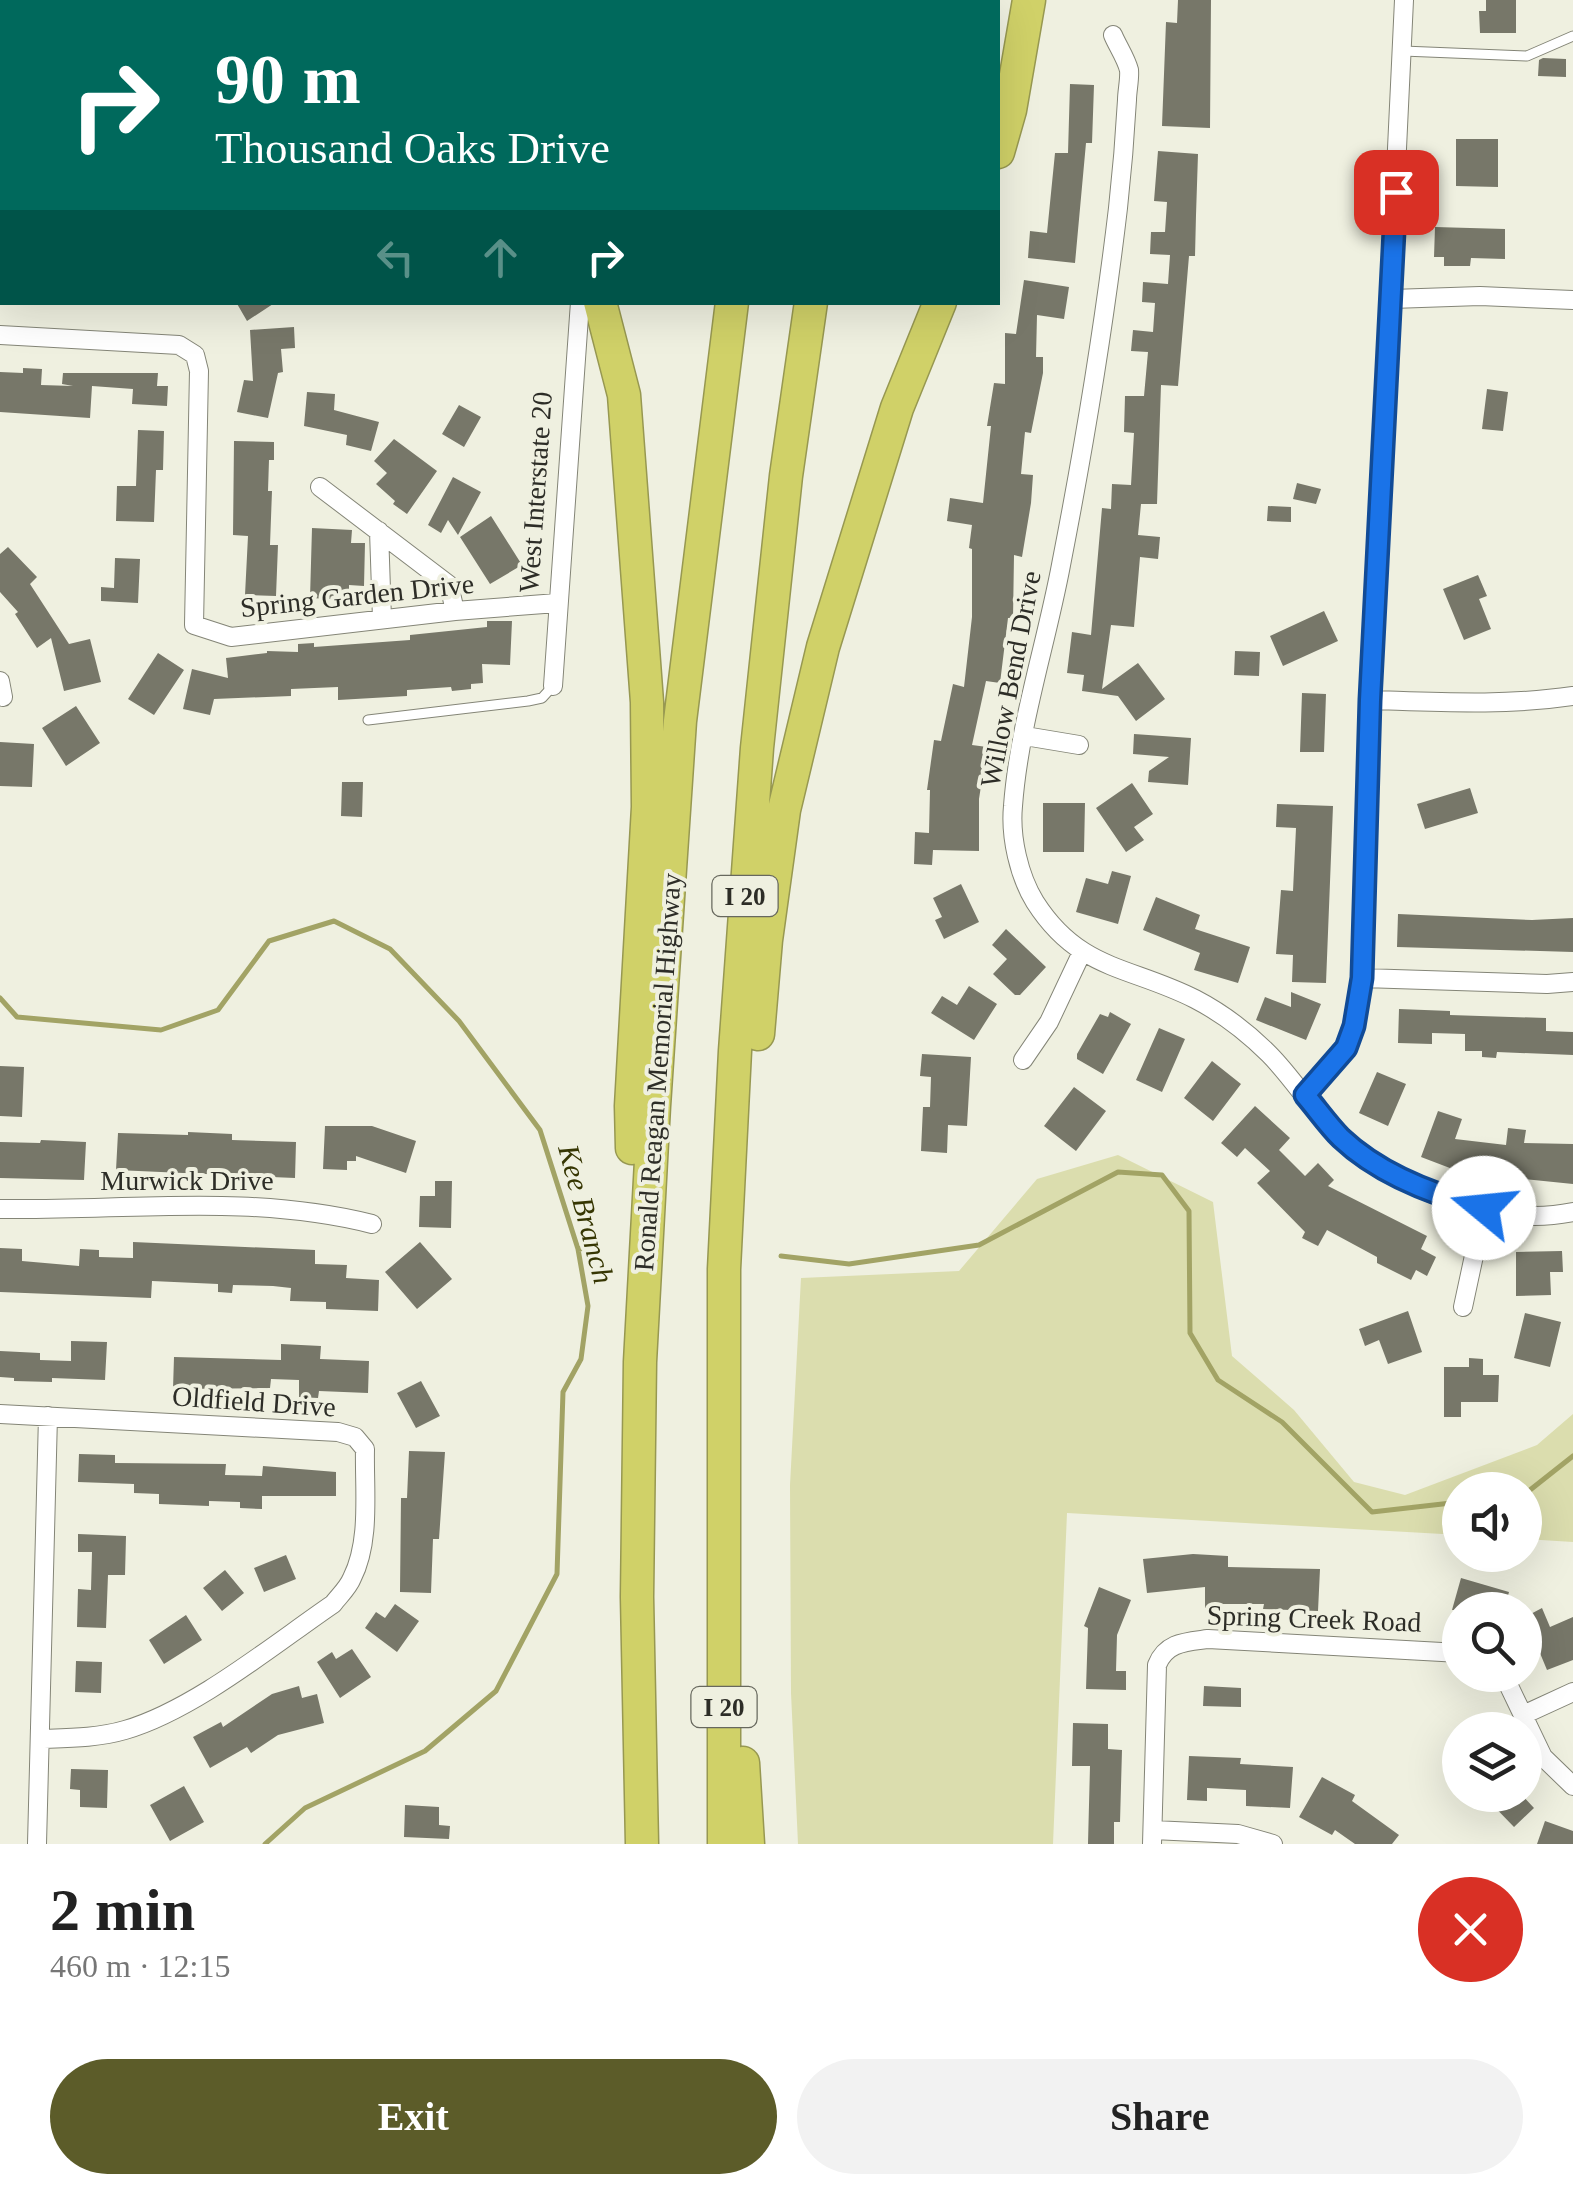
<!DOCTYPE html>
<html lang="en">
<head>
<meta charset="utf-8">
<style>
  body { margin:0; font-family:"Times New Roman",serif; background:#f2f2f2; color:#222; height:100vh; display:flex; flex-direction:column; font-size:38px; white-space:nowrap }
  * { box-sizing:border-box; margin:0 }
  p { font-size:32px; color:#767676 }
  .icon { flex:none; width:55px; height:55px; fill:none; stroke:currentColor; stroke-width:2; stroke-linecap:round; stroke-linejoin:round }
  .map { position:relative; height:1844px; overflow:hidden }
  .sheet { display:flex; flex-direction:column; background:#fff; flex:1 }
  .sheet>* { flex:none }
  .guide { position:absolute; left:0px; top:0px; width:1000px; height:305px; box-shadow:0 10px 40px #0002; background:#00695c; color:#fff; overflow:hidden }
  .controls { position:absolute; left:1442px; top:1472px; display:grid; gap:20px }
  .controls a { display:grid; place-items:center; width:100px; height:100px; border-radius:50%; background:#fff; box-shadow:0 10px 40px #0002; font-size:50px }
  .pin { position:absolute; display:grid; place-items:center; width:85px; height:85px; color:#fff; margin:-42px; border-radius:20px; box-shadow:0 5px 15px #0006 }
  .me { position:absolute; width:110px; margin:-55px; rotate:287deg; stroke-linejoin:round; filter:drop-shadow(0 0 8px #0008) }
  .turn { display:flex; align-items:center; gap:35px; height:210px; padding:0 50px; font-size:45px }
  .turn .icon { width:130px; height:130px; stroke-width:2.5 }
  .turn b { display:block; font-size:70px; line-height:85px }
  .lanes { display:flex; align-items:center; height:95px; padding:0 50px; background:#0003; justify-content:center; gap:50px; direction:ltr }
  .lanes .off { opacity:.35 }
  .round { display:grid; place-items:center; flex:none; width:105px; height:105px; border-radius:52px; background:#f2f2f2 }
  .head { display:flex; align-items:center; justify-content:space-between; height:170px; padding:0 50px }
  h1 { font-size:60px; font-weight:700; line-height:75px }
  .cta { display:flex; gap:20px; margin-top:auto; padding:20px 50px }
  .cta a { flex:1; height:115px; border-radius:60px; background:#5c5c29; color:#fff; font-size:40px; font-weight:700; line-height:115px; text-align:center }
  .cta a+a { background:#f2f2f2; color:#222 }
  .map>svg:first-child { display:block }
  .green { fill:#dbddae }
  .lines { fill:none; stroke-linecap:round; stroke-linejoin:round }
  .stream { stroke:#a2a365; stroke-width:5 }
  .building { fill:#777769 }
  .service-casing { stroke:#848577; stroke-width:11 }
  .minor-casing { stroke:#848577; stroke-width:20 }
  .secondary-casing { stroke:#848577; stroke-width:28 }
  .motorway-casing { stroke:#979851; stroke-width:35 }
  .service { stroke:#fff; stroke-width:9 }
  .minor { stroke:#fff; stroke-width:18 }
  .secondary { stroke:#f1f1d2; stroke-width:25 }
  .motorway { stroke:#d0d168; stroke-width:32 }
  .route-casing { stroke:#114b97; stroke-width:25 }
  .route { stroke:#1a73e8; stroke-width:18 }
  .labels { text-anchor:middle; stroke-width:8; stroke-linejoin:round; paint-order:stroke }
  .shield { fill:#eff0e0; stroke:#67685e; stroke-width:2.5 }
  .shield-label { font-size:25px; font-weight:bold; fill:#2d2d27 }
  .street-label { font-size:28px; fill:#2d2d27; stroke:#eff0e0 }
  .water-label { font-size:30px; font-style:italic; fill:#363602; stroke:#eff0e0 }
</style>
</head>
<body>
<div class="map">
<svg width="1573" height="1844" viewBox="0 0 1573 1844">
  <rect width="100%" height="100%" fill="#eff0e0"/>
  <!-- green -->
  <path class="green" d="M1118 1155 1213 1202 1232 1356 1294 1410 1354 1482 1405 1495 1537 1445 1573 1414V1542L1525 1539V1490H1460V1535L1067 1513 1053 1844H798L791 1693 790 1485 801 1278 959 1271 1037 1179Z"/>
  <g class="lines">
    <!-- stream -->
    <path class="stream" d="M0 998 17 1017 161 1030 218 1010 269 941 334 921 390 949 459 1021 540 1130 578 1249 588 1306 581 1359 563 1392 557 1574 496 1691 425 1751 305 1808 265 1844
      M578 1249 592 1248
      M781 1256 849 1264 979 1245 1118 1172 1162 1175 1189 1211 1190 1333 1218 1380 1282 1422 1372 1512 1460 1502
      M1525 1494 1573 1456"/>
  </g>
  <!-- building -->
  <path class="building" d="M1178 0H1211L1210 128 1162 126 1166 22 1177 23Z
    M1486 0H1516V33H1480L1479 11H1486Z
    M1543 58 1566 59V77L1538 76 1539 60Z
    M1070 84 1094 85 1092 143H1086L1075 263 1028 258 1030 231 1047 233 1055 153H1068Z
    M1456 139H1498V187L1456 186Z
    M1158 151 1198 154 1196 215 1195 256H1189L1178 386 1161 385 1157 504H1141L1138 535 1160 537 1158 559 1140 557 1134 627 1111 625 1102 689 1138 663 1165 699 1136 721 1118 696 1082 691 1084 675 1067 673 1072 632 1091 635 1102 508 1111 509 1112 484 1131 485 1134 433 1124 432 1125 396H1144L1148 352 1131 351 1133 330 1153 332 1155 303 1142 302 1143 282 1168 284 1170 255 1150 254 1151 232H1165L1167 202 1154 201Z
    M1435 227 1505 229V259L1471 258 1470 266H1444V257H1434Z
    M1024 280 1069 287 1064 319 1037 315 1036 357H1043V373L1031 433 1025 432 1021 474 1033 475 1031 503 1022 557 1014 555 1013 618H1008L1000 683 986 681 972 745 987 747 979 799V851L933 850 932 865 914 864 915 832 929 833 930 790H927L934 740 941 741 953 684 964 687 972 617V549L969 548 972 525 947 521 950 498 983 503 991 426H987L994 383 1005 384V333L1016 334Z
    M236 302H276L247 321Z
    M294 327 295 348 281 349 283 372 278 373 268 418 237 412 244 380 253 381 250 330Z
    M23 368 42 369 41 385 73 386 62 384 63 373H158L157 386H168L167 406 132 404 133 389 92 386 90 418 0 412V372L23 373Z
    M1487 389 1508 392 1503 431 1482 429Z
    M307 392 335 394 334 410 379 422 371 451 346 445 347 435 304 426Z
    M459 405 481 417 464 447 442 434Z
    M138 430 164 431 163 470H156L154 522 116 521 117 486H136Z
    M394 439 437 471 407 514 393 504 395 501 376 484 387 473 374 461Z
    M234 441 274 442V460H269L268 491H272L270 545H278L276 596 245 595 248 536 233 535Z
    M453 477 481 492 458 535 448 520 441 533 428 525Z
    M1297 483 1321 489 1316 504 1293 499Z
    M1268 506 1291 507V522L1267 521Z
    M491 516 522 565 490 584 460 537Z
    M312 528 352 530 351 543H365L364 586 349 585V600L310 598Z
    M8 547 37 577 30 584 69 644 90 639 101 682 64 691 51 638 37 648 15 614 18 612 0 592V554Z
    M115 558 140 559 138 603 101 601V587L114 588Z
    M1478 575 1487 596 1479 599 1491 629 1464 640 1443 589Z
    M1324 611 1338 641 1283 666 1270 636Z
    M487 621H512L510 665 482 664 483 683 471 684V689L452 691 451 687 407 690V696L338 700V687L291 689V696L214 699 210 715 183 709 192 669 228 678 226 658 267 653V651L298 652V644L314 643V647L410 640V635L487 627Z
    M1235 651 1260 652 1259 676 1234 675Z
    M158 653 184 670 154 715 128 699Z
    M1302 693 1326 694 1324 752H1300Z
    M76 706 100 743 66 766 42 728Z
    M1134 734 1191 738 1188 785 1148 782 1149 771 1169 757 1133 754Z
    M0 742 34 744 32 787 0 786Z
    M342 782H363L362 817 341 816Z
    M1132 783 1153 814 1134 827 1144 840 1126 852 1096 808Z
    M1470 788 1478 813 1425 829 1417 804Z
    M1043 803H1085L1084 852H1043Z
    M1277 804 1333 806 1326 983 1292 982 1293 955 1276 954 1281 890 1293 891 1296 828 1276 827Z
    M1112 871 1131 876 1118 924 1076 912 1086 878 1108 884Z
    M961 884 979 922 944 939 935 920 942 917 933 898Z
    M1156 897 1200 915 1195 929 1250 947 1238 983 1194 970 1200 953 1143 930Z
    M1398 914 1532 920 1573 918V952L1397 947Z
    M1006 929 1046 967 1020 995H1015L993 974 1007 959 992 945Z
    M969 986 997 1004 974 1040 931 1013 942 996 957 1005Z
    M1291 992 1321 1004 1306 1040 1256 1020 1265 997 1291 1007Z
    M1399 1009 1450 1011V1015L1546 1018V1031L1573 1032V1055L1497 1052 1496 1058 1482 1057V1051H1465V1034L1432 1033V1044L1398 1043Z
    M1110 1012 1131 1024 1103 1074 1077 1059V1054L1100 1014 1108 1017Z
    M1159 1028 1185 1039 1162 1092 1136 1080Z
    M922 1054 971 1057 967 1126 948 1125 947 1153 921 1151 923 1107H930L931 1077 920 1076Z
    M1212 1061 1241 1084 1213 1121 1184 1098Z
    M0 1066 24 1067 22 1117 0 1116Z
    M1377 1072 1406 1084 1388 1126 1359 1113Z
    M1074 1087 1106 1111 1076 1151 1044 1126Z
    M1255 1106 1290 1138 1279 1150 1305 1176 1318 1163 1334 1180 1328 1186 1427 1236 1421 1249 1436 1257 1427 1276 1416 1270 1411 1280 1377 1263V1257L1327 1230 1318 1246 1302 1238 1305 1232 1257 1183 1270 1171 1245 1148 1237 1157 1221 1143Z
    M1438 1111 1462 1119 1455 1139 1506 1145 1508 1128 1526 1130 1524 1143 1573 1144V1184L1463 1173 1421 1157Z
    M325 1126H372L416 1141 406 1173 356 1156V1161H347V1170L323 1169Z
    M188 1132 232 1134V1140L296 1142 295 1178 116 1170 118 1133 188 1135Z
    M41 1140 86 1142 84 1180 0 1178V1142L40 1143Z
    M435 1181H452L451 1228 419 1227 420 1196H435Z
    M133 1242 315 1250V1264L347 1265 346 1278 379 1280 378 1311 326 1309V1302L290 1301 291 1288 273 1286 233 1285 232 1293 218 1292V1284L152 1281 151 1298 0 1292V1248L22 1249V1261L79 1266 80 1249 99 1250V1257L133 1258Z
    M420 1242 452 1279 417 1309 385 1272Z
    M1562 1251 1563 1272H1550L1551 1295 1516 1296V1252Z
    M1408 1311 1422 1352 1388 1364 1379 1340 1365 1346 1359 1329Z
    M1525 1313 1561 1322 1550 1367 1514 1358Z
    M71 1341 107 1342 105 1380 52 1378V1382L14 1381V1378L0 1377V1351L40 1353V1360L71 1361Z
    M281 1344 321 1346 320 1359 369 1361 368 1393 319 1391 318 1398 299 1397V1380L271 1379 270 1388 173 1389 174 1357 281 1360Z
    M1469 1358 1483 1359V1375H1499L1498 1402H1461V1417H1444V1367H1469Z
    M421 1381 440 1416 416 1428 397 1393Z
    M409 1451 445 1452 439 1539H433L431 1593 400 1592 401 1498H407Z
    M79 1454 115 1455V1463L226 1464 225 1475 262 1476 263 1466 336 1472V1496H262V1509L240 1508V1502L209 1501V1506L159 1504V1494L134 1493V1484L78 1482Z
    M78 1534 126 1536 125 1575H108L106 1628 77 1627 78 1589 91 1590 92 1552H78Z
    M1193 1554 1228 1556V1567L1320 1569 1318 1611 1263 1609 1264 1604H1223V1608H1205V1587L1147 1593 1143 1559Z
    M286 1555 296 1579 264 1592 254 1568Z
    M225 1570 244 1593 222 1611 203 1588Z
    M1461 1578 1509 1592 1504 1610H1452Z
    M1099 1587 1131 1600 1117 1635 1116 1671H1126V1690L1086 1689 1088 1628 1084 1626Z
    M395 1604 419 1621 397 1652 365 1628 376 1612 385 1618Z
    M1542 1608 1550 1627 1573 1617V1660L1547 1670 1525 1617Z
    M186 1615 202 1640 164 1664 149 1640Z
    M352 1649 371 1677 340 1698 317 1662 332 1652 336 1659Z
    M76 1661 102 1662 101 1693 75 1692Z
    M299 1686 302 1698 317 1694 324 1723 278 1735 251 1753 247 1747 210 1768 193 1737 221 1722 223 1727 272 1694Z
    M1204 1686 1241 1688V1707L1203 1706Z
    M1073 1723 1108 1724V1749L1122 1750 1120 1822H1114V1844H1088L1090 1766H1072Z
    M1189 1756 1241 1758 1240 1764 1293 1767 1290 1808 1246 1806V1790L1207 1788V1801L1187 1800Z
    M71 1769 108 1770 107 1808 80 1807V1790L70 1789Z
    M1322 1777 1355 1795 1352 1801 1399 1835 1392 1844H1355L1335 1830 1332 1835 1299 1817Z
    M184 1786 204 1822 170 1841 150 1805Z
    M1483 1795H1522L1534 1808 1514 1827Z
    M405 1805 439 1807V1825L450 1826 449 1839 404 1837Z
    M1545 1821 1573 1831V1844H1537Z"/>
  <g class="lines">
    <!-- service casing -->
    <g class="service-casing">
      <path id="service" d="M1403 51 1527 56 1573 36
        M368 720 528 701 542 698 553 686"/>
    </g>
    <!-- minor casing -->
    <g class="minor-casing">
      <path id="minor" d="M240 2V0
        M253 2V0
        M1113 35C1117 45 1126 58 1129 70 1130 79 1127 91 1127 100 1125 136 1122 172 1118 208 1104 327 1084 447 1061 565 1046 645 1019 725 1013 806 1010 837 1019 876 1035 902 1079 971 1130 966 1195 999 1222 1013 1248 1033 1269 1054 1296 1081 1316 1117 1345 1141 1404 1191 1496 1228 1573 1212
        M1392 299 1480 296 1573 300
        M0 335 179 345 195 355 199 371 194 625 231 637 455 611 557 603
        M320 487 449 585 455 611
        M379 531 382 619
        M0 681 3 697
        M553 686 580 302
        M1371 700C1439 702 1505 706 1573 696
        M1025 736 1079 745
        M1363 978 1547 984 1573 982
        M1023 1060 1049 1022 1082 952
        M1305 1095 1346 1048 1355 1026 1363 978 1371 700 1404 0
        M0 1209C125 1211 249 1193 372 1224
        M1463 1307 1484 1209
        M0 1414 338 1432 355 1437 365 1449C364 1489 371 1541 352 1578 348 1588 339 1596 333 1604 273 1645 194 1710 125 1730 98 1738 68 1738 40 1739
        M1499 1675 1508 1684 1543 1757 1573 1786
        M1523 1715 1573 1692
        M1153 1830 1238 1834 1273 1844
        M37 1844 48 1416
        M1152 1844 1157 1665C1166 1642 1186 1642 1208 1639L1460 1653"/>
    </g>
    <!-- secondary casing -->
    <g class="secondary-casing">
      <path id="secondary" d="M602 2V0"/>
    </g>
    <!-- motorway casing -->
    <g class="motorway-casing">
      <path id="motorway" d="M772 2V0
        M851 2 852 0
        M998 152 1010 110 1029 0
        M600 302 624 395 647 702 648 807 631 1106 632 1148
        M758 1034 766 940 784 810 823 647 897 408 940 302
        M743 1763 748 1844
        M642 1844 637 1597 640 1362 654 1106 680 721 732 302
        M724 1844V1269L735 1051 757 748 786 476 811 302"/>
    </g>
    <!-- service -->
    <use href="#service" class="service"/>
    <!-- minor -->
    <use href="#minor" class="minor"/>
    <!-- secondary -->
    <use href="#secondary" class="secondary"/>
    <!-- motorway -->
    <use href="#motorway" class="motorway"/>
  </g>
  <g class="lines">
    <!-- route casing -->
    <g class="route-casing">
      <path id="route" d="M1396 192 1370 700 1362 978 1354 1026 1346 1048 1305 1095C1317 1109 1328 1125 1341 1138 1380 1175 1434 1195 1484 1208"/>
    </g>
    <!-- route -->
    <use href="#route" class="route"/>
  </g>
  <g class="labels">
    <!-- shield labels -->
    <g class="shield">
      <rect x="712.5" y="876" width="65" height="40" rx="8"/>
      <rect x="691.5" y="1687" width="65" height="40" rx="8"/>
    </g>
    <g class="shield-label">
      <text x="745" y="905">I 20</text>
      <text x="724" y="1716">I 20</text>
    </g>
    <!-- street labels -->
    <g class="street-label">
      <text transform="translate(535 492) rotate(-86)" y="10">West Interstate 20</text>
      <text transform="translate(357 595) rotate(-6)" y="10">Spring Garden Drive</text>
      <text transform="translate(1010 679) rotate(-79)" y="10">Willow Bend Drive</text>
      <text transform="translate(657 1072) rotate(-86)" y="10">Ronald Reagan Memorial Highway</text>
      <text x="187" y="1190">Murwick Drive</text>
      <text transform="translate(254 1401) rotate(4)" y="10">Oldfield Drive</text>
      <text transform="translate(1314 1618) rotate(2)" y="10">Spring Creek Road</text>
    </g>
    <!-- water labels -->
    <g class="water-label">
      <text transform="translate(586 1214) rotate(75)" y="10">Kee Branch</text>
    </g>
  </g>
</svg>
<div class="controls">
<a><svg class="icon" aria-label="sound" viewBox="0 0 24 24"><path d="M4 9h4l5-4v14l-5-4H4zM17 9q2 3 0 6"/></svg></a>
<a><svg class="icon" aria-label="search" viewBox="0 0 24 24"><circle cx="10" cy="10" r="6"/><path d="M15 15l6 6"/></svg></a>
<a><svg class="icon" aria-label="layers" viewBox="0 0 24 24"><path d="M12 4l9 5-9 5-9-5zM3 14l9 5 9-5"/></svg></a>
</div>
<div class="pin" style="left:1396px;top:192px;background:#d93025"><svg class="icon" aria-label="arrive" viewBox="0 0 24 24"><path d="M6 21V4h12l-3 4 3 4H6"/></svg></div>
<svg class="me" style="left:1484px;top:1208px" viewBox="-20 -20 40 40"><circle r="19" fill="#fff"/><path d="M0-13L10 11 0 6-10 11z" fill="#1a73e8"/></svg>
<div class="guide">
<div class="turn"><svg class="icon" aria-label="right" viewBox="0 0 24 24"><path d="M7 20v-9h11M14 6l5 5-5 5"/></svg><div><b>90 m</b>Thousand Oaks Drive</div></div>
<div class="lanes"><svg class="icon off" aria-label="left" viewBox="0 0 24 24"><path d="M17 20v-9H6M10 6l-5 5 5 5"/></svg><svg class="icon off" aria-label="ahead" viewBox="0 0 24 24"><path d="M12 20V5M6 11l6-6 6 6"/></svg><svg class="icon" aria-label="right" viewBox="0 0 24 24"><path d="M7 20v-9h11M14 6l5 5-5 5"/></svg></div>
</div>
</div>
<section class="sheet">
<div class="head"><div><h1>2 min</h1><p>460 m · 12:15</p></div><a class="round" style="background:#d93025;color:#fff"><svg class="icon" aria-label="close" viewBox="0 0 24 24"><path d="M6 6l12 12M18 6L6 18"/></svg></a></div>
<div class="cta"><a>Exit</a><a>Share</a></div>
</section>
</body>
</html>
